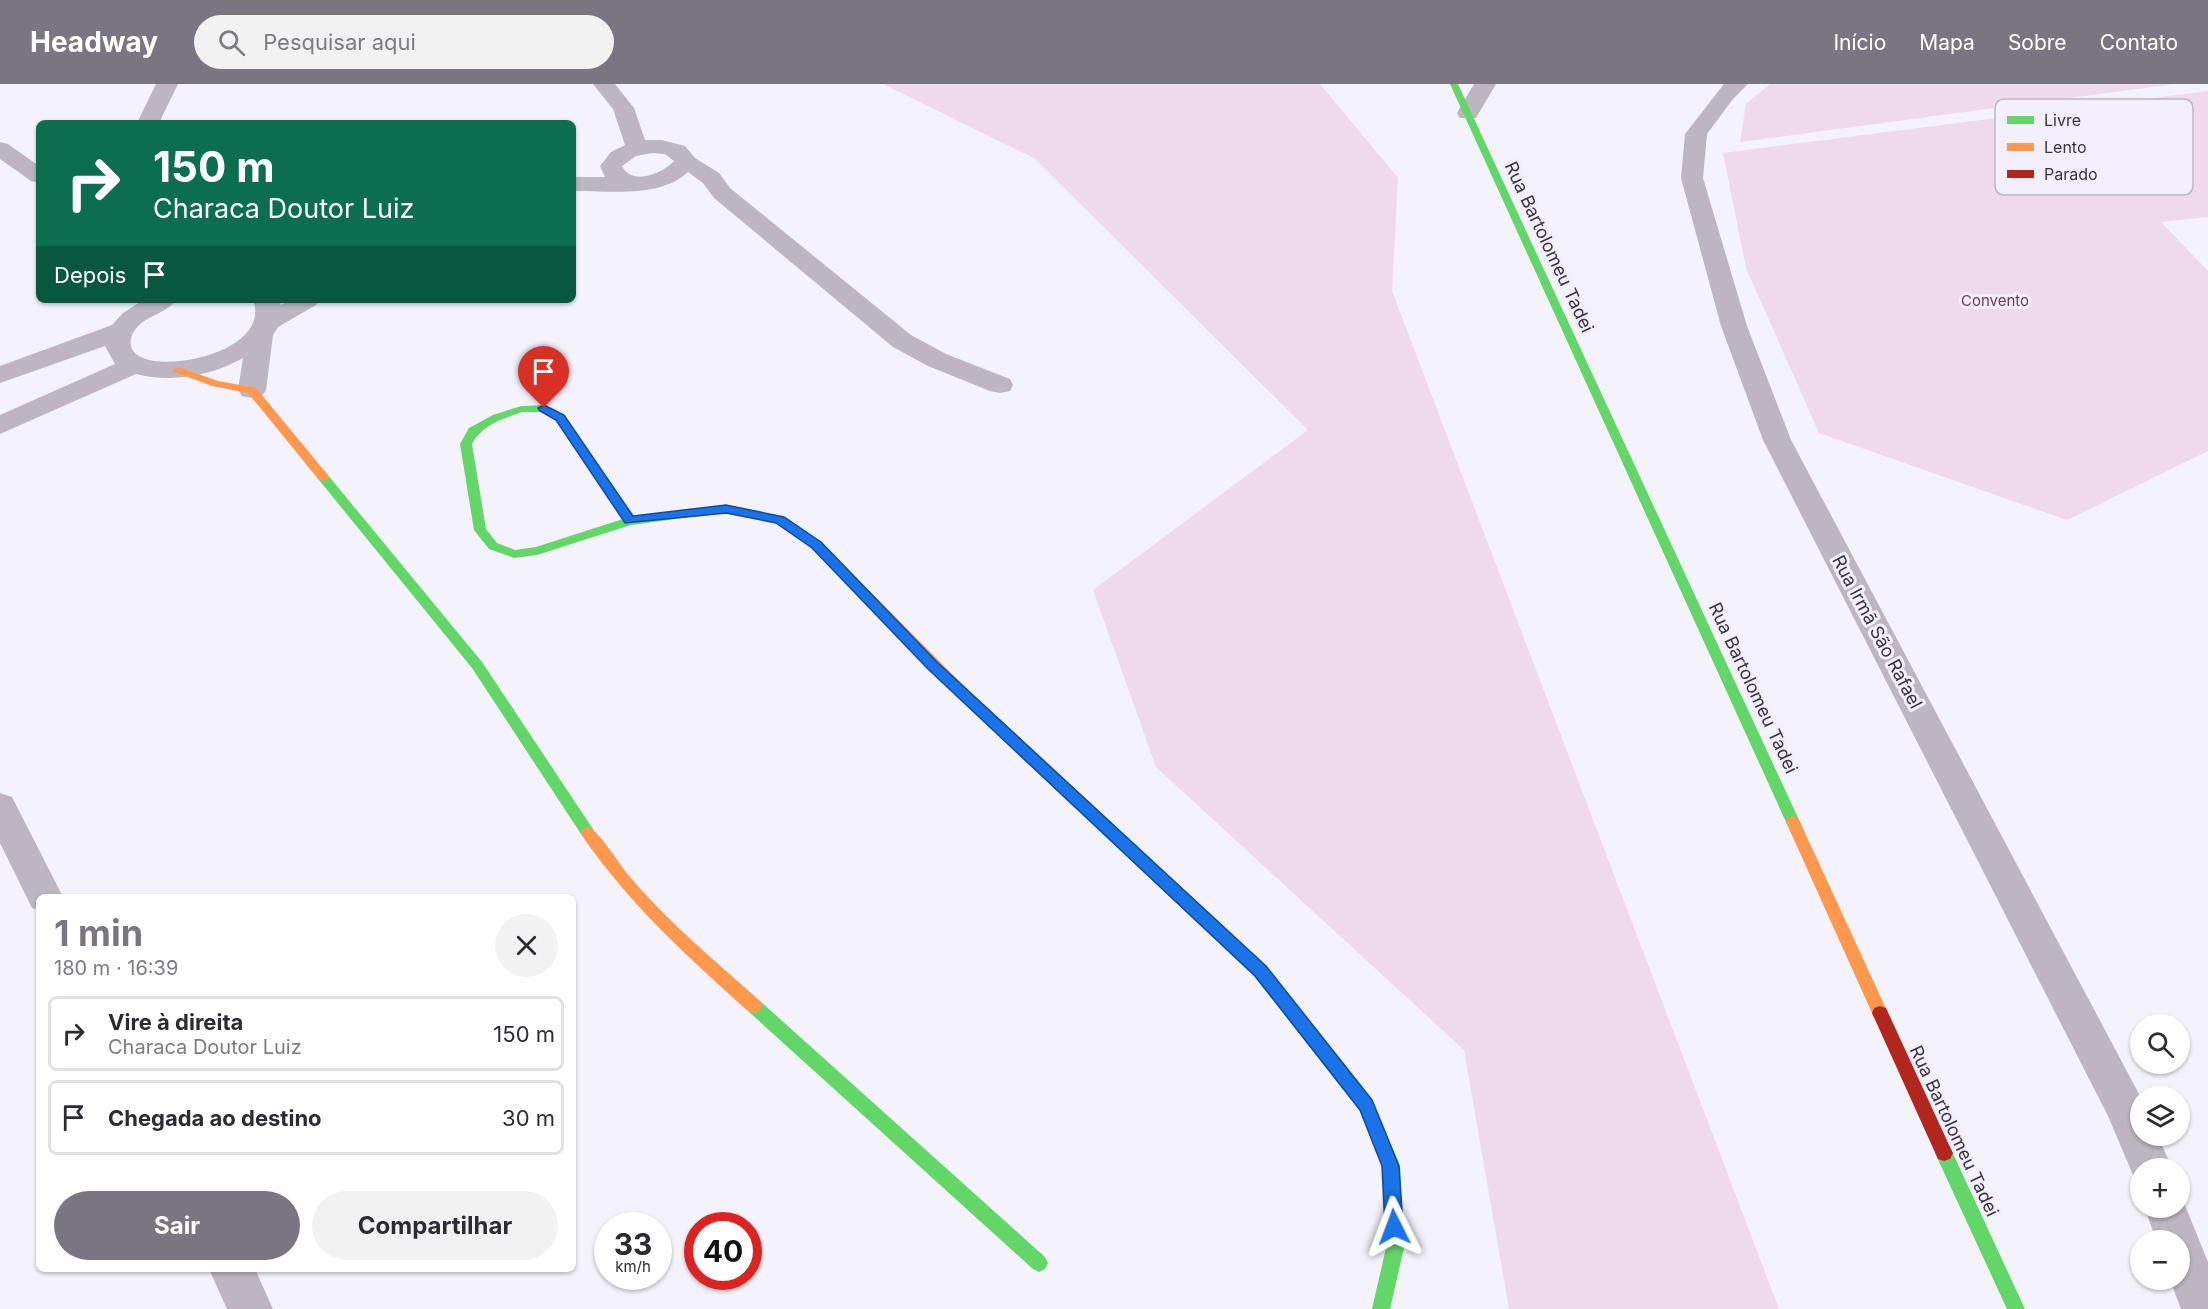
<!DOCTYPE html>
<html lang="pt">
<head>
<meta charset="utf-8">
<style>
  body { margin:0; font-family:Inter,sans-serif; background:#f2f2f3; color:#2b2b33; height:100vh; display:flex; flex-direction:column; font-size:22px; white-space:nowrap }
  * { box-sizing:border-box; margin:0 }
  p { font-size:20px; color:#7c7c81 }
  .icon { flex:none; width:33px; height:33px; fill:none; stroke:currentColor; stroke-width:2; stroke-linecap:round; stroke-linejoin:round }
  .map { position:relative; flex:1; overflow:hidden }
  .details { position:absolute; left:36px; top:810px; width:540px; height:378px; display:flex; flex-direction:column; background:#fff; border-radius:9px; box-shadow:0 2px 4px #0004 }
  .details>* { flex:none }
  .guide { position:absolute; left:36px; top:36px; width:540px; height:183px; border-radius:9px; box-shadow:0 2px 4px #0004; background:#0b6e4f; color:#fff; overflow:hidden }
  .fabs { position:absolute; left:2130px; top:930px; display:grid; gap:12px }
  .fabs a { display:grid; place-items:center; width:60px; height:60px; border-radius:50%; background:#fff; box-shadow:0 2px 4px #0004; font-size:30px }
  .speed { position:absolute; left:594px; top:1128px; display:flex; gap:12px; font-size:30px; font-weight:700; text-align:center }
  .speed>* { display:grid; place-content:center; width:78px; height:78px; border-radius:50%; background:#fff; box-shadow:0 2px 4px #0004; line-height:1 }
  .speed small { font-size:15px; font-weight:400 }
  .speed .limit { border:9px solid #d22; background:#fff; color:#111 }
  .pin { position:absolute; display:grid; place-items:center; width:51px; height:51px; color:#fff; margin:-62px -26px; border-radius:50% 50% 50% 0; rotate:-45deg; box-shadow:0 0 6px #0007 }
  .pin .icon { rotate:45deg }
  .me { position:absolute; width:66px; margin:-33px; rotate:357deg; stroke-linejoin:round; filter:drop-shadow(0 0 4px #0008) }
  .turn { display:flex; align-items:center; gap:21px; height:126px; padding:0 18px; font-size:27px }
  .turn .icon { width:78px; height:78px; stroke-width:2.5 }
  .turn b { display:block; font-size:42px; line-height:51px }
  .then { display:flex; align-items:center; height:57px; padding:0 18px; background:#0003; gap:12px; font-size:22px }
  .round { display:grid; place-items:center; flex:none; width:63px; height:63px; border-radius:32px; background:#f2f2f3 }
  .overview { display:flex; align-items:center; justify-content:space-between; height:102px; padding:0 18px }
  h1 { font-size:36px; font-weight:700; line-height:45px; color:#797682 }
  .button { display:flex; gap:12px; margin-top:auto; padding:12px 18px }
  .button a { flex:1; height:69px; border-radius:36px; background:#797682; color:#fff; font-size:24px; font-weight:700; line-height:69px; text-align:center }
  .button a+a { background:#f2f2f3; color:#2b2b33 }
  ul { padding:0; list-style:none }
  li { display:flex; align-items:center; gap:18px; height:75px; margin:0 12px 9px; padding:0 6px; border:3px solid #e1e1e2; border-radius:9px }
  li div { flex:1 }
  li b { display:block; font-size:22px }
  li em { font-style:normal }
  header { display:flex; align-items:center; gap:36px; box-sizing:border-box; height:84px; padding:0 30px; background:#797682; color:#fff }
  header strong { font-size:28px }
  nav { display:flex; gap:33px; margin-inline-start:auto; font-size:21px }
  .search { width:420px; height:54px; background:#f2f2f3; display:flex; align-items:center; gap:15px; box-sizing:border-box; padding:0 21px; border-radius:33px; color:#7c7c81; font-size:22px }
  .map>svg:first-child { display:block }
  .green { fill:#eedae8 }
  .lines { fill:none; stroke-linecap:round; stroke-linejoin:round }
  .street { fill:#bdb5bf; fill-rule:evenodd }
  .fast { fill:#63d668; fill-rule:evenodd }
  .slow { fill:#ff974d; fill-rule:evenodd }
  .jam { fill:#b3261e; fill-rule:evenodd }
  .route { fill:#1a73e8; stroke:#114b97; stroke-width:1.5 }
  .labels { text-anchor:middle; stroke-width:6; stroke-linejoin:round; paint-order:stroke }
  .far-park-label { font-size:15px; fill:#73395b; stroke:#f3effe }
  .street-label { font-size:18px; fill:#373341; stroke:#f3effe }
  .key { fill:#f3effe; stroke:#bbb7c5; stroke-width:1.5 }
  .key-label { font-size:16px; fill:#373341 }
</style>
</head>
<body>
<header>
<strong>Headway</strong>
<div class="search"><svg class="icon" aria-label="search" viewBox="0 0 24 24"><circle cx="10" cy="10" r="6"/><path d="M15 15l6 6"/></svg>Pesquisar aqui</div>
<nav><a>Início</a><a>Mapa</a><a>Sobre</a><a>Contato</a></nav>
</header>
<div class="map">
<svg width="2208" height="1225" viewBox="0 0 2208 1225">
  <rect width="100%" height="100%" fill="#f4f2fa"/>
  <!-- green -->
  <path class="green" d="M883 0H1320L1398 94 1392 207 1779 1225H1509L1464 966 1156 683 1093 506 1308 346 1034 74Z
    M1770 0H2174L1740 58 1746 20Z
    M2208 7V133L2161 138 2208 187V367L2067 436 1819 349 1746 184 1723 69Z"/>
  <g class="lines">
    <!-- street -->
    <path class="street" d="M156 0H178L159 39H137Z
      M593 0H615L634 24 645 56H662L685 62 695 74 719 89 730 104 911 251 946 270 1010 295 1013 301 1010 307 1000 309 990 307 928 282 893 263 714 114 703 99 688 88C659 115 609 106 573 107V93H605L600 82 611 68 625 61 613 25ZM652 69 665 70 674 77C662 90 632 102 622 82L636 72Z
      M1474 0H1496L1476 34H1460L1457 29Z
      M1724 0H1748L1733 15 1707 50 1703 94 1747 242 1791 356 2139 1010 2140 1052H2158L2172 1084H2140V1100L2136 1098 2108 1032 1763 356 1721 242 1681 94 1685 50Z
      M0 58 8 60 39 82V99L31 97 0 75Z
      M143 216H176C165 231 142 232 133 249 108 301 277 278 253 216H279L281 221 289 216H320L316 221 278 243 273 251 266 306 262 312 252 314 242 312 238 306 243 274C211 292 171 299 136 290L0 350V331L115 280 105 262 0 299V282L112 241 123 229Z
      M0 709 12 713 63 813H39V826L32 824 0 759Z
      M2180 1109 2208 1178V1225H2181L2170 1196H2180V1156H2156L2145 1124H2180Z
      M209 1185H255L273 1225H227Z"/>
    <!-- fast -->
    <path class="fast" d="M1450 0H1458L1800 738 1798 742 1793 744 1788 742 1786 738Z
      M544 321 564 331 633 433 694 425 700 429 698 432 631 441 537 471 514 474 489 465 474 446 460 360 469 344 493 331 521 322ZM522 328H542L556 335 623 435 536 463 515 466 497 459 486 445 472 360C482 341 503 335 522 328Z
      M323 389 327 390 482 578 593 745 595 749 593 753 588 755 583 753 472 584 319 396 317 393Z
      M956 598 961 599 1266 882 1372 1017 1400 1082 1404 1164 1390 1225H1372L1386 1164 1382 1082 1360 1027 1254 892 951 607 949 603Z
      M754 915 760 917 1045 1173 1048 1179 1045 1185 1039 1188 1033 1185 748 927 746 922 748 917Z
      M1944 1061 1950 1063 2025 1225H2007L1935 1069 1938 1063Z"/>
    <!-- slow -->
    <path class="slow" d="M178 283 218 297 256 304 327 390 329 393 327 396H319L248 309 212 302 174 288 173 286Z
      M726 421 784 433 821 458 961 599 963 603 961 607H951L813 464 776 439 726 429 694 433 688 429 694 425Z
      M1793 732 1798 734 1800 738 1888 929 1886 934 1880 936 1874 934 1872 929 1786 738 1788 734Z
      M588 743C599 747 620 781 629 792 668 838 715 877 760 917L762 922 760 927 754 929 748 927C688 873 629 820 583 753L581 749 583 745Z"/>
    <!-- jam -->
    <path class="jam" d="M1880 922 1886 924 1950 1063 1953 1069 1950 1075 1944 1077 1938 1075 1872 929 1874 924Z"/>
  </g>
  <!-- route -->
  <path class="route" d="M544 321 564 331 633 432 726 421 784 433 821 458 937 578 1266 882 1372 1016 1399 1082 1403 1143 1400 1149 1394 1152 1388 1149 1385 1143 1382 1082 1360 1026 1255 892 928 585 812 464 776 439 726 429 625 439 556 336 540 327 538 324Z"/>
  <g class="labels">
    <!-- far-park labels -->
    <g class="far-park-label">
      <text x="1995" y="222">Convento</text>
    </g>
    <!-- street labels -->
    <g class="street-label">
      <text transform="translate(1549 163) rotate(65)" y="6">Rua Bartolomeu Tadei</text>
      <text transform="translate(1877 548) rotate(62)" y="6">Rua Irmã São Rafael</text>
      <text transform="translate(1753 604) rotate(65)" y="6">Rua Bartolomeu Tadei</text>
      <text transform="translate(1954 1047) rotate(65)" y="6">Rua Bartolomeu Tadei</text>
    </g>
  </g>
  <!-- legend -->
  <rect x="1995" y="15" width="198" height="96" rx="9" class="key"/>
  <rect x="2007" y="32" width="27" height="8" fill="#63d668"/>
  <rect x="2007" y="59" width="27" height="8" fill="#ff974d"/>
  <rect x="2007" y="86" width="27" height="8" fill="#b3261e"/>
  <g class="key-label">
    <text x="2044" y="42">Livre</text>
    <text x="2044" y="69">Lento</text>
    <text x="2044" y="96">Parado</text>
  </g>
</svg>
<div class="fabs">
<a><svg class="icon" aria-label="search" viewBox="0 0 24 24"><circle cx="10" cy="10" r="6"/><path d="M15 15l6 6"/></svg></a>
<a><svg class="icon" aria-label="layers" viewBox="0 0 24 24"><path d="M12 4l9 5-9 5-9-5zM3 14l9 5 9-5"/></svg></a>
<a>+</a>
<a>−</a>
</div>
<div class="speed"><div>33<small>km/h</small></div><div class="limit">40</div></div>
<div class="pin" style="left:544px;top:324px;background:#d93025"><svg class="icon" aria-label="arrive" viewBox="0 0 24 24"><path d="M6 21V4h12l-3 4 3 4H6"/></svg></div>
<svg class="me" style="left:1394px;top:1143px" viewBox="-20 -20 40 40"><path d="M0-17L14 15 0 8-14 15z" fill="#1a73e8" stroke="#fff" stroke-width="4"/></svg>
<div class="guide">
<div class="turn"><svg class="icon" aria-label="right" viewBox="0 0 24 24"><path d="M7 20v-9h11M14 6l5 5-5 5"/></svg><div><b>150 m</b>Characa Doutor Luiz</div></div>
<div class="then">Depois<svg class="icon" aria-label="arrive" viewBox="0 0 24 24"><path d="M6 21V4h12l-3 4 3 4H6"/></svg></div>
</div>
<section class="details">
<div class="overview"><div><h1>1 min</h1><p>180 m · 16:39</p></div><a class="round"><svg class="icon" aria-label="close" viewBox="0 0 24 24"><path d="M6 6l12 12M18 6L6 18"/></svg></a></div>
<ul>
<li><svg class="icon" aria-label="right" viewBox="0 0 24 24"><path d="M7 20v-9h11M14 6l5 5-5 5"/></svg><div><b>Vire à direita</b><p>Characa Doutor Luiz</p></div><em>150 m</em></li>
<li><svg class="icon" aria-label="arrive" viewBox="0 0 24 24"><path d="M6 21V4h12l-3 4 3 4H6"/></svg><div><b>Chegada ao destino</b></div><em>30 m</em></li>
</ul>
<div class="button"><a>Sair</a><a>Compartilhar</a></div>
</section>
</div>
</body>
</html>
